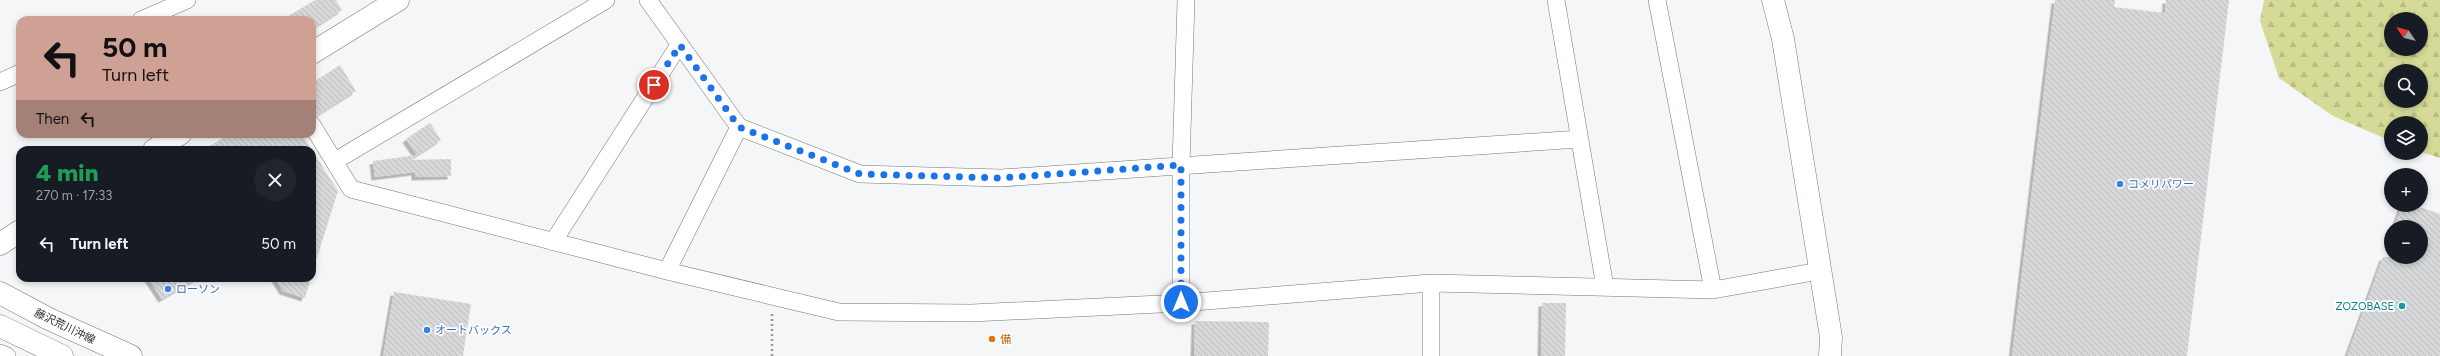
<!DOCTYPE html>
<html lang="en">
<head>
<meta charset="utf-8">
<style>
  body { margin:0; font-family:Figtree,"Noto Sans JP",sans-serif; background:#20242c; color:#f1f3f6; height:100vh; display:flex; flex-direction:column; font-size:15px; white-space:nowrap }
  * { box-sizing:border-box; margin:0 }
  p { font-size:13px; color:#9ea1a6 }
  .icon { flex:none; width:22px; height:22px; fill:none; stroke:currentColor; stroke-width:2; stroke-linecap:round; stroke-linejoin:round }
  .map { position:relative; flex:1; overflow:hidden }
  .panel { position:absolute; left:16px; top:146px; width:300px; height:136px; display:flex; flex-direction:column; background:#171b24; border-radius:12px; box-shadow:0 2px 6px #0003 }
  .panel>* { flex:none }
  .guide { position:absolute; left:16px; top:16px; width:300px; height:122px; border-radius:12px; box-shadow:0 2px 6px #0003; background:#cfa194; color:#111; overflow:hidden }
  .needle { width:26px; rotate:305deg }
  .controls { position:absolute; left:2384px; top:12px; display:grid; gap:8px }
  .controls a { display:grid; place-items:center; width:44px; height:44px; border-radius:50%; background:#171b24; box-shadow:0 2px 6px #0003; font-size:20px }
  .pin { position:absolute; display:grid; place-items:center; width:34px; height:34px; color:#fff; margin:-17px; border:2px solid #fff; border-radius:50%; box-shadow:0 1px 4px #0007 }
  .me { position:absolute; width:44px; margin:-22px; rotate:0deg; stroke-linejoin:round; filter:drop-shadow(0 0 3px #0008) }
  .turn { display:flex; align-items:center; gap:14px; height:84px; padding:0 20px; font-size:18px }
  .turn .icon { width:52px; height:52px; stroke-width:2.5 }
  .turn b { display:block; font-size:28px; line-height:34px }
  .then { display:flex; align-items:center; height:38px; padding:0 20px; background:#0003; gap:8px; font-size:15px }
  .round { display:grid; place-items:center; flex:none; width:42px; height:42px; border-radius:21px; background:#20242c }
  .overview { display:flex; align-items:center; justify-content:space-between; height:68px; padding:0 20px }
  h1 { font-size:24px; font-weight:800; line-height:30px; color:#1e9e55 }
  ul { padding:0; list-style:none }
  li { display:flex; align-items:center; gap:12px; height:60px; padding:0 20px }
  li div { flex:1 }
  li b { display:block; font-size:15px }
  li em { font-style:normal }
  .map>svg:first-child { display:block }
  .forest { fill:url(#forest-firs); fill-rule:evenodd }
  .building { fill:url(#building-back-hatch); filter:url(#shadow) }
  .lines { fill:none; stroke-linecap:round; stroke-linejoin:round }
  .street-casing { stroke:#757577; stroke-width:18 }
  .secondary-casing { stroke:#757577; stroke-width:23 }
  .path { stroke:#979899; stroke-width:2.5; stroke-dasharray:2 3; stroke-linecap:butt }
  .street { stroke:#fff; stroke-width:17 }
  .secondary { stroke:#fff; stroke-width:22 }
  .route { stroke:#1a73e8; stroke-width:7; stroke-dasharray:0 12.6 }
  .shop-dot { fill:#3f7fe0; stroke:#fff; stroke-width:1.5 }
  .culture-dot { fill:#0f9aa8; stroke:#fff; stroke-width:1.5 }
  .food-dot { fill:#e8710a; stroke:#fff; stroke-width:1.5 }
  .labels { text-anchor:middle; stroke-width:3.5; stroke-linejoin:round; paint-order:stroke }
  .shop-label { font-size:11px; fill:#366cbe; stroke:#fff; text-anchor:start }
  .culture-label { font-size:11px; fill:#0d838f; stroke:#fff; text-anchor:end }
  .street-label { font-size:11px; fill:#2d2e2e; stroke:#fff }
  .food-label { font-size:11px; fill:#c56008; stroke:#fff; text-anchor:start }
</style>
</head>
<body>
<div class="map">
<svg width="2440" height="356" viewBox="0 0 2440 356">
  <defs>
    <pattern id="forest-firs" width="22" height="20" patternUnits="userSpaceOnUse"><rect width="22" height="20" fill="#d5db96"/><path d="M5 1l3.5 6h-7zM16 11l3.5 6h-7z" fill="#b7bc82"/></pattern>
    <pattern id="building-back-hatch" width="6" height="6" patternUnits="userSpaceOnUse"><rect width="6" height="6" fill="#d7d8da"/><path d="M-1 5l2 2M0 0l6 6M5-1l2 2" fill="none" stroke="#b9babb"/></pattern>
    <filter id="shadow"><feDropShadow dx="-3.5" dy="3.5" stdDeviation="0" flood-color="#0004"/></filter>
  </defs>
  <rect width="100%" height="100%" fill="#f5f6f8"/>
  <!-- forest -->
  <path class="forest" d="M2264 0H2440V158L2421 152V123H2391V141L2333 116 2279 78 2260 21ZM2391 19H2421V49H2391ZM2391 71H2421V101H2391Z"/>
  <!-- building -->
  <path class="building" d="M315 0H336L342 10 312 29V20H282Z
    M2055 0H2115L2114 7 2165 13 2166 0H2229L2187 356H2012Z
    M340 65 356 91 316 116 312 115V83Z
    M430 123 441 140 410 160 451 159V176L415 177V172L375 177 373 161 417 155 406 139Z
    M230 134H301L312 150H203Z
    M312 150 338 191 315 264H312Z
    M2402 205H2414L2440 214V356H2347L2383 257H2421V227H2394Z
    M148 278H198L162 299Z
    M275 278H311L305 298 283 291Z
    M394 292 471 304 463 356H383Z
    M1542 303H1566L1565 356H1541Z
    M1195 321 1269 322 1268 356H1194Z"/>
  <g class="lines">
    <!-- street casing -->
    <g class="street-casing">
      <path id="street" d="M648 0 739 127 860 174 1001 178 1580 139
        M1556 0 1605 287
        M1657 0 1713 290
        M141 20 187 0
        M0 82 20 73
        M312 125 351 189 667 271 839 312 972 313 1181 303 1431 283 1713 290 1819 271
        M335 161 606 0
        M553 242 679 45
        M667 271 739 127
        M1431 283V356
        M1181 303V165L1186 0
        M0 353 7 356"/>
    </g>
    <!-- secondary casing -->
    <g class="secondary-casing">
      <path id="secondary" d="M1773 0 1783 39 1831 337 1830 356
        M312 53 398 0
        M154 150 180 134
        M0 244 20 231
        M0 293 49 319 131 356
        M0 326 62 356"/>
    </g>
    <!-- path -->
    <path class="path" d="M772 356V313"/>
    <!-- street -->
    <use href="#street" class="street"/>
    <!-- secondary -->
    <use href="#secondary" class="secondary"/>
  </g>
  <g class="lines">
    <!-- route -->
    <path class="route" d="M654 85 680 45 739 127 860 174 1000 178 1181 165V302"/>
  </g>
  <!-- markers -->
  <g class="shop-dot">
    <circle cx="2120" cy="184" r="4"/>
    <circle cx="168" cy="289" r="4"/>
    <circle cx="427" cy="330" r="4"/>
  </g>
  <circle class="culture-dot" cx="2402" cy="306" r="4"/>
  <circle class="food-dot" cx="992" cy="339" r="4"/>
  <g class="labels">
    <!-- shop labels -->
    <g class="shop-label">
      <text x="2128" y="188">コメリパワー</text>
      <text x="176" y="293">ローソン</text>
      <text x="435" y="334">オートバックス</text>
    </g>
    <!-- culture labels -->
    <g class="culture-label">
      <text x="2394" y="310">ZOZOBASE</text>
    </g>
    <!-- street labels -->
    <g class="street-label">
      <text transform="translate(65 326) rotate(26)" y="4">藤沢荒川沖線</text>
    </g>
    <!-- food labels -->
    <g class="food-label">
      <text x="1000" y="343">備</text>
    </g>
  </g>
</svg>
<div class="controls">
<a><svg class="needle" viewBox="-14 -14 28 28"><path d="M0-13l5 13h-10z" fill="#e53935"/><path d="M0 13l5-13h-10z" fill="#9ea1a6"/></svg></a>
<a><svg class="icon" aria-label="search" viewBox="0 0 24 24"><circle cx="10" cy="10" r="6"/><path d="M15 15l6 6"/></svg></a>
<a><svg class="icon" aria-label="layers" viewBox="0 0 24 24"><path d="M12 4l9 5-9 5-9-5zM3 14l9 5 9-5"/></svg></a>
<a>+</a>
<a>−</a>
</div>
<div class="pin" style="left:654px;top:85px;background:#d93025"><svg class="icon" aria-label="arrive" viewBox="0 0 24 24"><path d="M6 21V4h12l-3 4 3 4H6"/></svg></div>
<svg class="me" style="left:1181px;top:302px" viewBox="-20 -20 40 40"><circle r="17" fill="#1a73e8" stroke="#fff" stroke-width="3"/><path d="M0-11L8 9 0 5-8 9z" fill="#fff"/></svg>
<div class="guide">
<div class="turn"><svg class="icon" aria-label="left" viewBox="0 0 24 24"><path d="M17 20v-9H6M10 6l-5 5 5 5"/></svg><div><b>50 m</b>Turn left</div></div>
<div class="then">Then<svg class="icon" aria-label="left" viewBox="0 0 24 24"><path d="M17 20v-9H6M10 6l-5 5 5 5"/></svg></div>
</div>
<section class="panel">
<div class="overview"><div><h1>4 min</h1><p>270 m · 17:33</p></div><a class="round"><svg class="icon" aria-label="close" viewBox="0 0 24 24"><path d="M6 6l12 12M18 6L6 18"/></svg></a></div>
<ul>
<li><svg class="icon" aria-label="left" viewBox="0 0 24 24"><path d="M17 20v-9H6M10 6l-5 5 5 5"/></svg><div><b>Turn left</b></div><em>50 m</em></li>
</ul>
</section>
</div>
</body>
</html>
